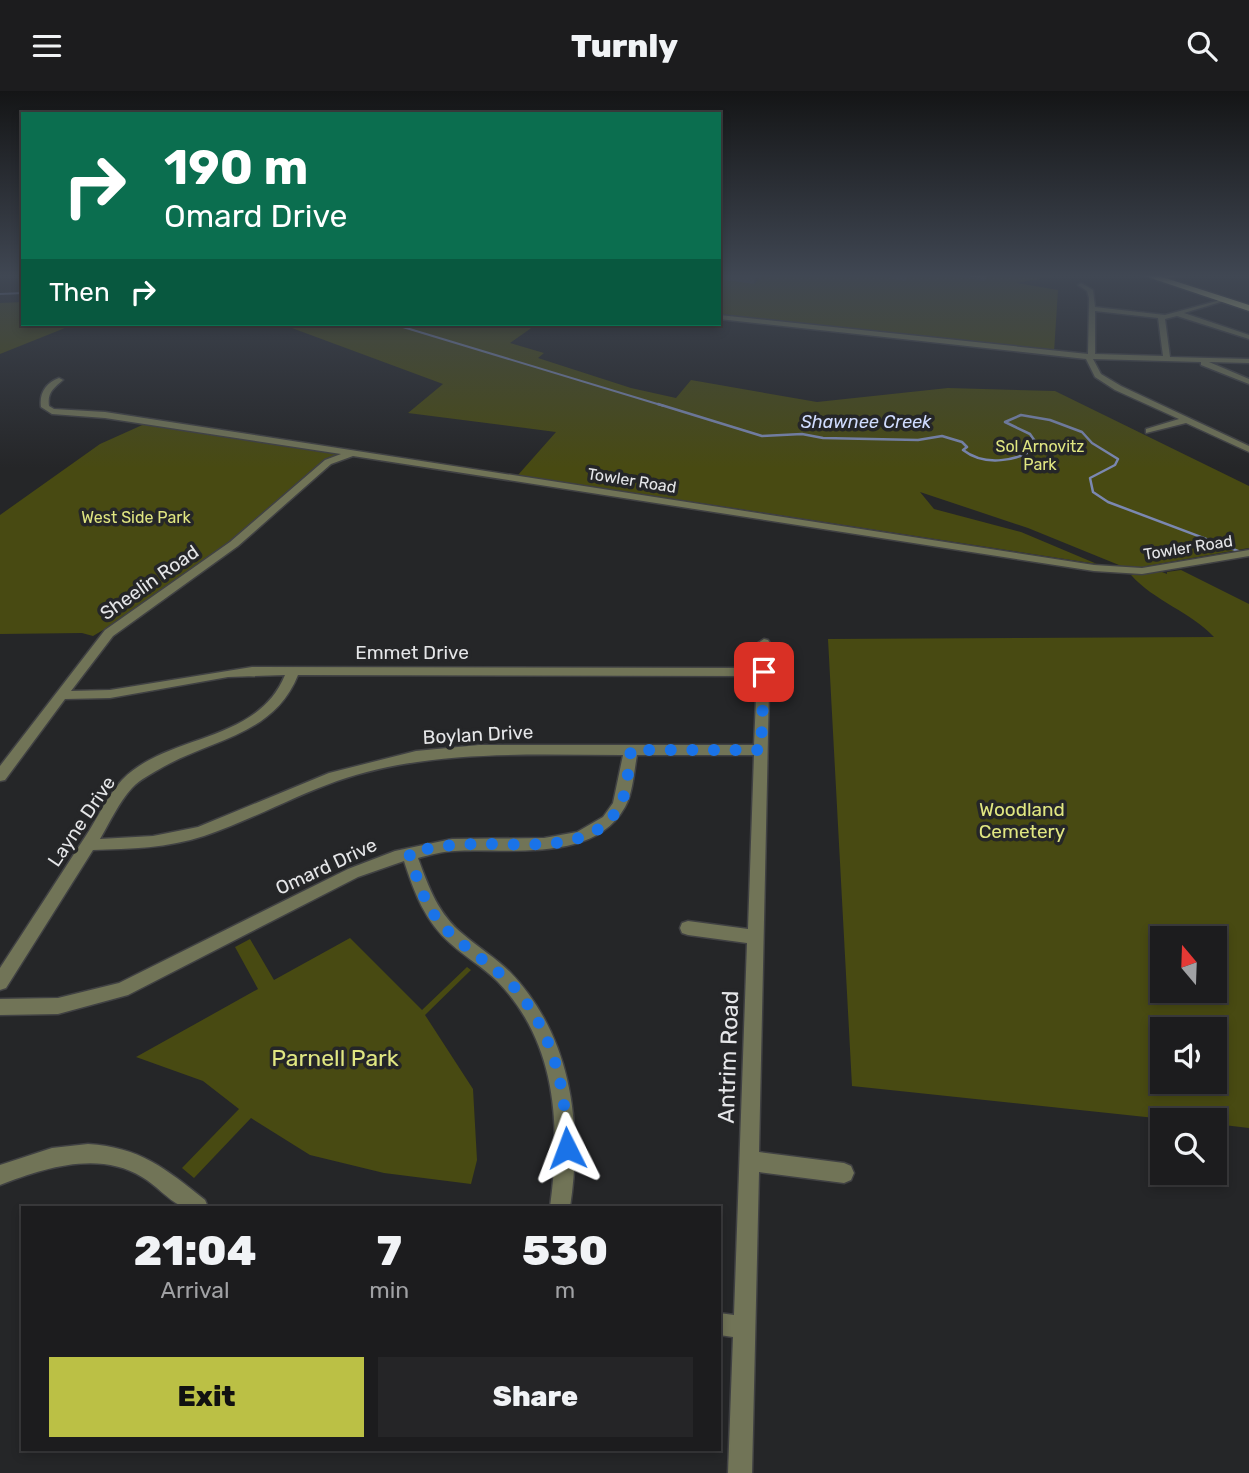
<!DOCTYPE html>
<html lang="en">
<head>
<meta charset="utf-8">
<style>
  body { margin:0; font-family:Rubik,sans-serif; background:#252527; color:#f1f3f6; height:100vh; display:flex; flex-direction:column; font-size:26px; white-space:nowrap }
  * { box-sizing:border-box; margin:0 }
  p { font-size:23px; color:#a0a1a4 }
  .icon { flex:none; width:38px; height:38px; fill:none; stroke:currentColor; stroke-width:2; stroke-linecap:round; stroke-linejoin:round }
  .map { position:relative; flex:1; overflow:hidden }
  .details { position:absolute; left:21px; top:1115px; width:700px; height:245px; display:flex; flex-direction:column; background:#1c1c1e; border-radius:0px; box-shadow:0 4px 10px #0003,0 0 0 2px #3a3a3c }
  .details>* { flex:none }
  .guide { position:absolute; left:21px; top:21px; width:700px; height:214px; border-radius:0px; box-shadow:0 4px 10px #0003,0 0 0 2px #3a3a3c; background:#0b6e4f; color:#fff; overflow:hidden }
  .needle { width:46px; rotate:341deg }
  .tools { position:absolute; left:1150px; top:835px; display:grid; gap:14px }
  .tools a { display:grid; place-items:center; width:77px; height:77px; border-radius:0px; background:#1c1c1e; box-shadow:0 4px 10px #0003,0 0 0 2px #3a3a3c; font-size:35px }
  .pin { position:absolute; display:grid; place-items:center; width:60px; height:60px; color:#fff; margin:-30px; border-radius:14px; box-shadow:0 4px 10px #0006 }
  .me { position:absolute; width:77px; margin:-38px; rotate:357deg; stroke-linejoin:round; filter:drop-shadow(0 0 5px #0008) }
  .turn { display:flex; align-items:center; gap:24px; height:147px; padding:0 28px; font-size:32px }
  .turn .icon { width:91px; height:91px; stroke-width:2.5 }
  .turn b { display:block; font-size:49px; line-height:60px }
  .then { display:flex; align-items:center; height:66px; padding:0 28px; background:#0003; gap:14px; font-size:26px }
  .eta { display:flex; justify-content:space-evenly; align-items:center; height:119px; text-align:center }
  .eta b { font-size:42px; font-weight:800; line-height:49px }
  .action { display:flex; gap:14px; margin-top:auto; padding:14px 28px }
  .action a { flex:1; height:80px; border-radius:0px; background:#bbc045; color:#111; font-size:28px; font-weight:800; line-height:80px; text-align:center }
  .action a+a { background:#252527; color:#f1f3f6 }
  header { display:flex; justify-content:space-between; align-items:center; height:91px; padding:0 28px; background:#1c1c1e; font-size:32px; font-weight:800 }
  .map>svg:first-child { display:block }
  .green { fill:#484a12; fill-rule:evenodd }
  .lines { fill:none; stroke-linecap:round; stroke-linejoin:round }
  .stream-far1 { stroke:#7b88b1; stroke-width:2 }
  .stream { stroke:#7b88b1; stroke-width:2.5 }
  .minor-casing { stroke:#404143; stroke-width:3 }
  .highway-casing { stroke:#404143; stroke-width:3 }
  .minor { fill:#717457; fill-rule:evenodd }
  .highway { fill:#dce197; fill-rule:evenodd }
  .wall { fill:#4b4c4f }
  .shaded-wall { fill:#353638 }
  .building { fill:#5b5c5f; stroke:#717274; stroke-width:2 }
  .route { stroke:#1a73e8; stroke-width:12; stroke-dasharray:0 21.6 }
  .labels { text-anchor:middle; stroke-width:7; stroke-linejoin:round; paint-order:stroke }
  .far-park-label { font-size:16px; fill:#e0e681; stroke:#252628 }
  .far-street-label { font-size:16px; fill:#e5e6e8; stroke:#252628 }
  .far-water-label { font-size:18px; font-style:italic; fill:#d0dcff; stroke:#252628 }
  .street-label { font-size:19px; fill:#e5e6e8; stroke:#252628 }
  .park-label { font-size:19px; fill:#e0e681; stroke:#252628 }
  .near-street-label { font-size:23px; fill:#e5e6e8; stroke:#252628 }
  .near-park-label { font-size:23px; fill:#e0e681; stroke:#252628 }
</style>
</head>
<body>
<header><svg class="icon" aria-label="menu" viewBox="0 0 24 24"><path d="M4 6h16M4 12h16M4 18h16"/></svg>Turnly<svg class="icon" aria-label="search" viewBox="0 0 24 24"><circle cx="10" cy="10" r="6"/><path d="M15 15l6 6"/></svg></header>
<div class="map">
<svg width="1249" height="1382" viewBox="0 0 1249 1382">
  <rect width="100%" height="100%" fill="#252628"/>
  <!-- green -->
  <path class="green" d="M719 184H1060L1017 192 1058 199 1054 261 719 223Z
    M23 211V233H75L0 263V212Z
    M281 233H537L510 252 544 262 538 267 631 297 676 307 691 289 817 311 948 297 1055 300 1249 395V457L1147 475 1167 483V481L1181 479 1249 513V1037L1215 1033 1214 1029H1174L852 995 828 548 1214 546C1191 521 1154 510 1131 484L1141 483 1028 437 920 401 934 418 1021 441 1097 473 518 384 556 341 408 322 443 293ZM1162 847H1214V900H1162ZM1162 938H1214V990H1162Z
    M149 331 346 364 287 406 190 488 93 545 82 542 0 543V424L100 353Z
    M350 847 422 919 467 876 471 879 425 924 473 998 477 1069 471 1093 384 1082 310 1064 251 1027 194 1087 182 1077 239 1018 203 990 136 966 258 898 235 856 250 848 274 889Z"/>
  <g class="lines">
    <!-- stream-far1 -->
    <path class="stream-far1" d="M0 203 23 202
      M393 233 664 315"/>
    <!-- stream -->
    <path class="stream" d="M658 313 762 345 802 343 823 347 918 349 942 345 962 351 967 356 963 359C985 376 1017 370 1039 356L1030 343 1005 331 1021 324 1050 329 1082 341 1092 352 1118 368 1115 374 1090 387 1093 401 1108 411 1249 464"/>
    <!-- minor casing -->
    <g class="minor-casing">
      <path id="minor" d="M1170 184H1183L1158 190 1155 188Z
        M1081 192 1093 199 1095 216 1165 224 1224 208V210L1184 222 1249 244V248L1177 225 1165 228 1170 266 1249 268V272L1209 271 1249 288V293L1201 274V271L1093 268 1101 283 1121 295 1249 355V361L1186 332 1146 342V338L1179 328 1115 299 1095 286 1086 268 719 228V224L1088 263 1089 207 1087 200 1078 194ZM1095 220 1158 227 1163 265 1095 263Z
        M59 287 63 289C54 297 47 301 49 315L54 318 105 321 1094 474 1142 477 1249 459V465L1142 483 1094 480 353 365 331 373 238 455 113 545 71 600 110 599 252 576 757 577 758 552 764 548 768 549 770 552 759 1061 844 1072 851 1075 854 1082 851 1089 844 1092 759 1081 752 1382H728L733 1246 719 1244V1222L734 1224 747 852 688 844 682 842 680 837 682 832 688 830 748 838 754 664H637C634 680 633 702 625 716 594 772 509 757 455 760 443 760 430 764 418 767 429 797 438 823 464 844 479 857 496 867 510 881 571 944 583 1033 570 1116H550C561 1036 557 951 497 890 483 876 465 866 451 853 425 831 414 801 404 770L358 786 128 904 58 923 0 924V908L58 907 119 892 348 778 395 760 452 748 544 747 577 741 603 726 613 712 623 664C527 664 430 658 337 690 292 706 249 730 204 745 168 757 130 758 93 759L6 897 0 899V877C29 833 59 786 87 743 98 726 108 704 122 689 167 642 257 653 285 584L228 586 110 607 65 608 5 689 0 690V675L105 539 230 451 325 369 341 363 105 327 52 323 41 316C39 302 46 292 59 287ZM298 584 757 585 754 654H479L416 660 329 682 198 736 153 745 100 748C110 731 119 711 132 697 140 688 153 682 163 676 213 648 274 644 298 584Z
        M88 1053C140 1056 166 1078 205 1109L208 1116C200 1116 188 1119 181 1115 167 1108 156 1094 142 1086 99 1059 43 1077 0 1094V1074L52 1057Z"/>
    </g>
    <!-- highway casing -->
    <g class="highway-casing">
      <path id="highway" d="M1142 184H1156L1249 214V220Z"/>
    </g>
    <!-- minor -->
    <use href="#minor" class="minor"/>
    <!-- highway -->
    <use href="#highway" class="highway"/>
  </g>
  <!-- wall -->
  <path class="wall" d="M719 184H762L754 193 719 188Z
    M892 184H907L906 190 891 188Z
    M950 184H989L984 190Z"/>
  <!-- shaded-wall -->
  <path class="shaded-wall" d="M755 184H762L754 193Z"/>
  <!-- building -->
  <path class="building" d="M965 184H987L985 187Z"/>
  <!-- sky -->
  <linearGradient id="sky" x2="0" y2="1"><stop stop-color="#141516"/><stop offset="0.49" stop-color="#404753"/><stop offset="1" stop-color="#404753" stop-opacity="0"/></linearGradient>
  <rect width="1249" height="377" fill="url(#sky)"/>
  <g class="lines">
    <!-- route -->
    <path class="route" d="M567 1057C566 998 554 943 515 897 493 873 464 858 442 834 424 814 417 787 409 762 432 756 455 753 479 753 525 752 596 764 621 712 628 697 628 676 631 659H761L764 581"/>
  </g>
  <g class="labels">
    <!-- far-park labels -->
    <g class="far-park-label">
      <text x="1040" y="361">Sol Arnovitz<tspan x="1040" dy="18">Park</tspan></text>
      <text x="136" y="432">West Side Park</text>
    </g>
    <!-- far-street labels -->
    <g class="far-street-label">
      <text transform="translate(632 389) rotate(9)" y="6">Towler Road</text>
      <text transform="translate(1188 456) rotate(-9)" y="6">Towler Road</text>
    </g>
    <!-- far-water labels -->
    <g class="far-water-label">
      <text x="866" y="337">Shawnee Creek</text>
    </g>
    <!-- street labels -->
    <g class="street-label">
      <text transform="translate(149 491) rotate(-35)" y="7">Sheelin Road</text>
      <text x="412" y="568">Emmet Drive</text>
      <text transform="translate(478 643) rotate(-3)" y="7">Boylan Drive</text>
      <text transform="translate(81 730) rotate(-56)" y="7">Layne Drive</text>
      <text transform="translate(326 775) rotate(-25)" y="7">Omard Drive</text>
    </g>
    <!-- park labels -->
    <g class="park-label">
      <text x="1022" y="725">Woodland<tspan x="1022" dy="22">Cemetery</tspan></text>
    </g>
    <!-- near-street labels -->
    <g class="near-street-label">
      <text transform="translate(728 966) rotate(-88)" y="8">Antrim Road</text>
    </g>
    <!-- near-park labels -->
    <g class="near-park-label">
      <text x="335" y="975">Parnell Park</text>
    </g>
  </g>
</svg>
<div class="tools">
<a><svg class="needle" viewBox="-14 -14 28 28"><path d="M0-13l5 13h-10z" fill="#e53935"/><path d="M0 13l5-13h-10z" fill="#a0a1a4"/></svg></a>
<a><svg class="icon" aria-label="sound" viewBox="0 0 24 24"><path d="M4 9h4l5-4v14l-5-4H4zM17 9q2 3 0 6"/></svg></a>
<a><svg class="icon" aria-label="search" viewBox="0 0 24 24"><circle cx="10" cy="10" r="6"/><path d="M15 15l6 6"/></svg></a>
</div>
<div class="pin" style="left:764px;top:581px;background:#d93025"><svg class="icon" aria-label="arrive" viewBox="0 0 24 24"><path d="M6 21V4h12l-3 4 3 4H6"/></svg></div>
<svg class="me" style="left:567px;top:1057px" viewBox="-20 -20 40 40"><path d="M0-17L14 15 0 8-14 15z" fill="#1a73e8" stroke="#fff" stroke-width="4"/></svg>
<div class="guide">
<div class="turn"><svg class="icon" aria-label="right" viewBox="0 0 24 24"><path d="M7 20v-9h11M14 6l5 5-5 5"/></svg><div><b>190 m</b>Omard Drive</div></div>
<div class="then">Then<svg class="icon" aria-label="right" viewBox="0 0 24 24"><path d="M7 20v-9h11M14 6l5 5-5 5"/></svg></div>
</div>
<section class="details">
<div class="eta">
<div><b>21:04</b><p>Arrival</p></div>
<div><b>7</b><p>min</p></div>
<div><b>530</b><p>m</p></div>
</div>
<div class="action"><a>Exit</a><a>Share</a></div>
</section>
</div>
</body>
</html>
